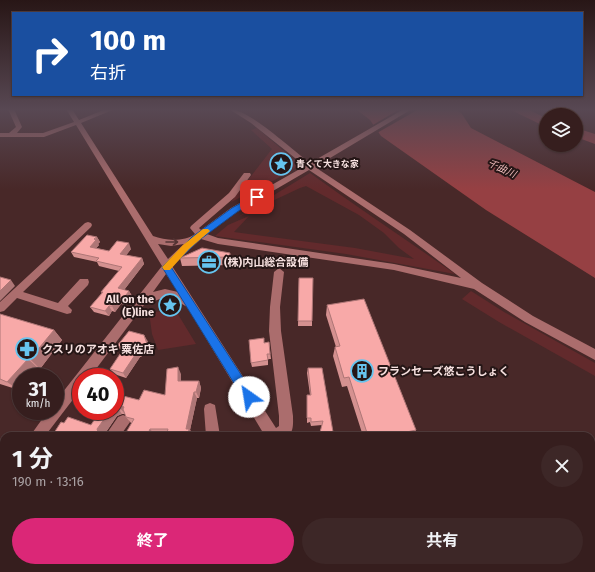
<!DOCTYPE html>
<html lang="ja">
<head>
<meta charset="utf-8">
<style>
  body { margin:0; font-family:"Fira Sans","Noto Sans JP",sans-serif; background:#3d2727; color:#f1f3f6; height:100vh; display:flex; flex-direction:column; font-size:15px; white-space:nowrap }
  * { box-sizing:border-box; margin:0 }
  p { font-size:13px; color:#aaa2a4 }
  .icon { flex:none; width:22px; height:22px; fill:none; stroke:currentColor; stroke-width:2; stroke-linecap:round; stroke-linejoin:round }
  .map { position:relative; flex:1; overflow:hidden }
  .panel { position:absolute; left:0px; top:432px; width:595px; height:140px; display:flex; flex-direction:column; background:#361e1e; border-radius:12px 12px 0 0; box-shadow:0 1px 3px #0004,0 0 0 1px #503c3c }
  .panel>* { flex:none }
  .guide { position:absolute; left:12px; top:12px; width:571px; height:84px; border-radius:0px; box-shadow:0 1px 3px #0004,0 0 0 1px #503c3c; background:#1a4fa0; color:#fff; overflow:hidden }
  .fabs { position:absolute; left:539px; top:108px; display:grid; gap:8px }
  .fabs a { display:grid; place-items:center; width:44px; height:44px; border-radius:50%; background:#361e1e; box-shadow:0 1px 3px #0004,0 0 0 1px #503c3c; font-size:20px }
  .speed { position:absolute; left:12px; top:368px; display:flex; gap:8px; font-size:20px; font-weight:700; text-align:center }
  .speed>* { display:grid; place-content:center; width:52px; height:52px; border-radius:50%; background:#361e1e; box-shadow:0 1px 3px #0004,0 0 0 1px #503c3c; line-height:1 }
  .speed small { font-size:10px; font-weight:400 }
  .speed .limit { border:6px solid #d22; background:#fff; color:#111 }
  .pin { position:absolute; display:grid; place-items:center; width:34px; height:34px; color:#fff; margin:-17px; border-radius:8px; box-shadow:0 2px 6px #0006 }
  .me { position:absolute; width:44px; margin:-22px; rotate:328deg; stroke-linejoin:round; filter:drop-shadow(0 0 3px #0008) }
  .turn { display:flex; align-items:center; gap:14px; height:84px; padding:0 12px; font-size:18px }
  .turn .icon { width:52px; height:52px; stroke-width:2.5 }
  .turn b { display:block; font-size:28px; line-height:34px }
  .round { display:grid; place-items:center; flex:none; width:42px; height:42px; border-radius:21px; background:#3d2727 }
  .summary { display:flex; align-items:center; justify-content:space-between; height:68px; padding:0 12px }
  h1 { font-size:24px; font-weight:700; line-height:30px }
  .primary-button { display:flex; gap:8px; margin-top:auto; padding:8px 12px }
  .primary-button a { flex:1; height:46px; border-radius:24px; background:#db2777; color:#fff; font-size:16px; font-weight:700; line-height:46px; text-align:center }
  .primary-button a+a { background:#3d2727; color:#f1f3f6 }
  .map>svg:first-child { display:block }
  .green { fill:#622a2c }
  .water { fill:#964043 }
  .pier { fill:#482828 }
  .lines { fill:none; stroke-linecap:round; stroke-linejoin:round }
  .minor { fill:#ab6d6d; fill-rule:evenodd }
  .wall { fill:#d59190 }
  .shaded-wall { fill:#ae7676 }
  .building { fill:#f8a9a8; stroke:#ae7676 }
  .oneway { stroke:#543434 }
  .route { fill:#1a73e8; stroke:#114b97 }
  .slow { fill:#f59e0b }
  .labels { text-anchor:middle; stroke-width:4; stroke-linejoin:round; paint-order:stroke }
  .far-poi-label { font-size:9px; font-weight:bold; fill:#f6e0df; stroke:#251616; text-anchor:start }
  .far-water-label { font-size:10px; font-style:italic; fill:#f0bdbc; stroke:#251616 }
  .poi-label { font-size:11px; font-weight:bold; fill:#f6e0df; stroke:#251616; text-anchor:start }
</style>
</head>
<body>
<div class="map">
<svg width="595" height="572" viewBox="0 0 595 572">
  <rect width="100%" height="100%" fill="#482828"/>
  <!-- green -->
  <path class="green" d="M257 128 300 165 266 185 231 202 272 149 251 130Z
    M310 173C358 208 407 240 455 274L346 254 215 236 228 225 249 216 234 232 355 248 414 259 399 248 384 233 359 215 306 186 300 188 238 217Z
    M471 291 504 312 595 363V376L499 322 462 299Z
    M176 311 196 344 158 350 152 334 149 312Z"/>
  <!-- water -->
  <path class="water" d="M356 109H456L462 114 471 128 595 192V278L486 210 381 136 370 120Z
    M509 109H527L546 118V127Z
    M576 128 595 134V144L576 137Z"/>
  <!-- pier -->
  <path class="pier" d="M400 109H419L377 133 371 126Z"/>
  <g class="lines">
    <!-- minor -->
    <path class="minor" d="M8 109H14L22 127 17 133H43L74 122 66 109H72L79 120 106 109H115L81 123 153 236C166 241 184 242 195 234L190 228 191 226 229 193 244 173H250L251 175 235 197 199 228 201 230 231 208 305 166 251 123 229 109C249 109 292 150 310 163L404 109H412L315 167 410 230 482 283 533 316 595 349V360L525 322 474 289 394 270 218 244 201 239 172 266 276 428 279 426V416L269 331 270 307 274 272 279 268 284 272 280 307 281 331 293 416C293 423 294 431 288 436H265L187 307 172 298 165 297 144 305 90 377H81V389L45 436H30L48 411H55V402L162 266 76 125 44 137H0V133H9L16 127ZM309 170 404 234 461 278 394 264 218 238 207 234 237 212ZM158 244 171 246 184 244 168 259ZM166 274 178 292 165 289 153 292Z
      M88 222 91 223 92 225 91 227 23 292 58 303 80 279H88L89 282 88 285 68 306 72 310 71 313 67 314 17 298 4 311 0 312V302L85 223Z
      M210 403 215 405 220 436H206L204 409 205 405Z
      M123 415 128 417 130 422 120 436H105L118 417Z
      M4 470V489L0 490V471Z
      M101 568H118L117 572H100Z
      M155 568H172L171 572H154Z
      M269 568H285L284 572H268Z
      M290 568H318L319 572H291Z
      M347 568H364L365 572H348Z"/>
  </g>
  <!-- wall -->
  <path class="wall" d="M97 237 100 242 98 244 99 245 96 248 109 251 131 249 126 255 142 258 144 264 124 290 129 291 132 296 126 305 121 304 115 312 112 311 109 316 94 312 90 307 102 293 101 292 119 271 99 266 97 262 74 257 71 252Z
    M230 253 231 260V265L182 266 180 258Z
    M299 278 312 321V326H298Z
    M327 305 416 430 412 436H363L347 386 342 387 333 356 335 347H336L326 315Z
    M0 314 54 330 62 340 40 369 38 368 30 377H21L19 390 0 384Z
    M147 340 150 349 147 354 144 353 141 357H140L126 378 114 374 110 369 122 352 121 351 117 346Z
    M269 342 271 359H268V365L252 367 251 363 264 343Z
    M308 368 333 432 319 436 322 425 311 426 310 422 307 423V395H310L307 373Z
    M181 374V381H199L201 388 199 398H197L190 430 193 434V436H166V434L155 435 131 423 126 417 125 414H122L117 416 104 435V436H52L64 423 91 425 115 394 139 400 165 395Z
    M392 568H411L408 569V572H392Z
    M429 568H455V572H429Z"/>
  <!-- shaded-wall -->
  <path class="shaded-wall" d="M97 237 100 242 98 244 99 245 93 252 90 247Z
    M129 243 131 249 123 260 120 254Z
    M230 253 231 260V265L229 257Z
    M142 258 144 264 121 294 118 288Z
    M11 280 15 286 0 301V291Z
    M129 291 132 296 126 305 123 299Z
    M118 298 121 304 115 312 112 306Z
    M109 306 112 311 109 316 105 311Z
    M54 330 62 340 40 369 30 359Z
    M144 335 147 340 150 349 147 354 144 349Z
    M141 348 144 353 141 357 138 352Z
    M137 352 140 357 126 378 123 373Z
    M28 359 38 368 30 377H21V388L19 390 7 382Z
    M178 367 181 374V388L178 381Z
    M199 381 201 388 199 398 196 392Z
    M194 392 197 398 190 430 193 434V436H188L186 429Z
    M122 406 128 412 125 414 120 408Z
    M117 407 122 414 117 416 104 435V436H94L97 429 110 411H115V408Z
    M150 429 155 435 154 436H147Z
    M149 568H154L152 572H148Z
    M216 568H219L218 572H215Z"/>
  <!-- building -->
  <path class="building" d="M87 235 97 237 94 239 96 240 90 247 109 251 117 241 129 243 120 254 142 258 118 288 129 291 123 299 118 298 112 306H109L105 311 90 307 103 292H101L122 267 96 261 99 258 71 252Z
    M202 248 230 253 229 257 180 258Z
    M0 277 11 280 0 291Z
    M299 278H313L312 321H298Z
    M364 299 416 430 388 436H368L349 377 344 378 335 347 340 346 327 305Z
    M0 314 54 330 30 359H28L7 382 0 379Z
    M129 331 144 335 147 344 144 349 141 348 138 352H137L123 373 110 369 124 348 117 346Z
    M264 338V343L269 342 270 354H267L268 360 251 363 249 340Z
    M178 367V381H199L196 392H194L186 429H189L188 436H166L168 429H150L147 436H124L134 419 126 417 123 409 124 407 122 406 120 408 117 407 115 408V394L139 400 144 390 165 395 167 369Z
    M308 368H322L333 432 345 436H319L323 421 311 422V418H307V395H311Z
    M100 411H110L97 429 98 432 94 436H52L61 422 64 423 68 417 91 425Z
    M129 568H149L148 572H127Z
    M180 568H216L215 572H178Z
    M395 568H408V572H394Z
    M432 568H455V572H432Z"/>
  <!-- one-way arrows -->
  <defs><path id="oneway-shaft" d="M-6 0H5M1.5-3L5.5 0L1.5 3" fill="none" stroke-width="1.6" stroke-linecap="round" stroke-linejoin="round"/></defs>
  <use class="oneway" href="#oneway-shaft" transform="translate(172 242)"/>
  <!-- sky -->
  <linearGradient id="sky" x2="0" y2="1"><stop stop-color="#281616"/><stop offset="0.58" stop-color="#584853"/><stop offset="1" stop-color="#584853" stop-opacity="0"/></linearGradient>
  <rect width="595" height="189" fill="url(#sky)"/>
  <!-- route -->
  <path class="route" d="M255 195H260L261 197 237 212 198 241 171 267 253 393 254 397 253 401 249 402 245 401 162 267 192 237 232 208Z"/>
  <!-- slow -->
  <path class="slow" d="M203 229H208L210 231 189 249 170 270H164L162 267 164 265 183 245Z"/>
  <!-- icons -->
  <defs>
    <g id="sight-ring" transform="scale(1.15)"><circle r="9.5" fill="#251616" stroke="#66c4ef" stroke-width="1.5"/><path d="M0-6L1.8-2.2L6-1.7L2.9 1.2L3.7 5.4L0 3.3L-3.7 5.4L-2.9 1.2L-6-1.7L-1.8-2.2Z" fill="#66c4ef"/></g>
    <g id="office-ring" transform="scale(1.15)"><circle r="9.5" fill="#251616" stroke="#66c4ef" stroke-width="1.5"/><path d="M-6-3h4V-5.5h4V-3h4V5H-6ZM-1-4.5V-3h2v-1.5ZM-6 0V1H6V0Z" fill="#66c4ef"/></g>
    <g id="pharmacy-ring" transform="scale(1.15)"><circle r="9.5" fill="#251616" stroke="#66c4ef" stroke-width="1.5"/><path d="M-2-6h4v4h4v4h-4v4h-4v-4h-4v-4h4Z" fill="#66c4ef"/></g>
    <g id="building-ring" transform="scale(1.15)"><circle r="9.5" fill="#251616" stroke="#66c4ef" stroke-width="1.5"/><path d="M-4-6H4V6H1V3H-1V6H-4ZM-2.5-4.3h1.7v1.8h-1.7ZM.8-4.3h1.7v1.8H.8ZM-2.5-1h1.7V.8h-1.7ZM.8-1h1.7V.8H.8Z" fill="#66c4ef"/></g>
  </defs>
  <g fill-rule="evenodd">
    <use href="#sight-ring" x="281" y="164"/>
    <use href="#office-ring" x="209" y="262"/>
    <use href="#sight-ring" x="170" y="305"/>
    <use href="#pharmacy-ring" x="27" y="349"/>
    <use href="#building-ring" x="362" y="371"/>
  </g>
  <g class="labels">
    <!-- far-poi labels -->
    <g class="far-poi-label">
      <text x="296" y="167">青くて大きな家</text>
    </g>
    <!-- far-water labels -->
    <g class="far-water-label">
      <text transform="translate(502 168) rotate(24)" y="4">千曲川</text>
    </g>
    <!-- poi labels -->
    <g class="poi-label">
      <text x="224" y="266">(株)内山総合設備</text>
      <text x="154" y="303" text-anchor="end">All on the<tspan x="154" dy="13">(E)line</tspan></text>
      <text x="42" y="353">クスリのアオキ 粟佐店</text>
      <text x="378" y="375">フランセーズ悠こうしょく</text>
    </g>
  </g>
</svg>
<div class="fabs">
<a><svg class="icon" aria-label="layers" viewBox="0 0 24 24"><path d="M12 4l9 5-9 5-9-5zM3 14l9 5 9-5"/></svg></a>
</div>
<div class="speed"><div>31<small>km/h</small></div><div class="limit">40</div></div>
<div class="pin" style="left:257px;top:197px;background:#d93025"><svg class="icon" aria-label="arrive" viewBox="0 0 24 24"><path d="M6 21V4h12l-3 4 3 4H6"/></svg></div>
<svg class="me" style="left:249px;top:397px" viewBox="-20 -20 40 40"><circle r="19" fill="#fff"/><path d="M0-13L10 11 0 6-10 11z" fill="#1a73e8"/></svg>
<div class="guide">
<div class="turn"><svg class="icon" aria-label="right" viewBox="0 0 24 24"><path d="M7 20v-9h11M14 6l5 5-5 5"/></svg><div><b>100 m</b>右折</div></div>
</div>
<section class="panel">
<div class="summary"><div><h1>1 分</h1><p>190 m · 13:16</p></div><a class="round"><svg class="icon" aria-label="close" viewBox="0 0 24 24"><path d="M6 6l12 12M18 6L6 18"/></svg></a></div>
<div class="primary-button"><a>終了</a><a>共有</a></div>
</section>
</div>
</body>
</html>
